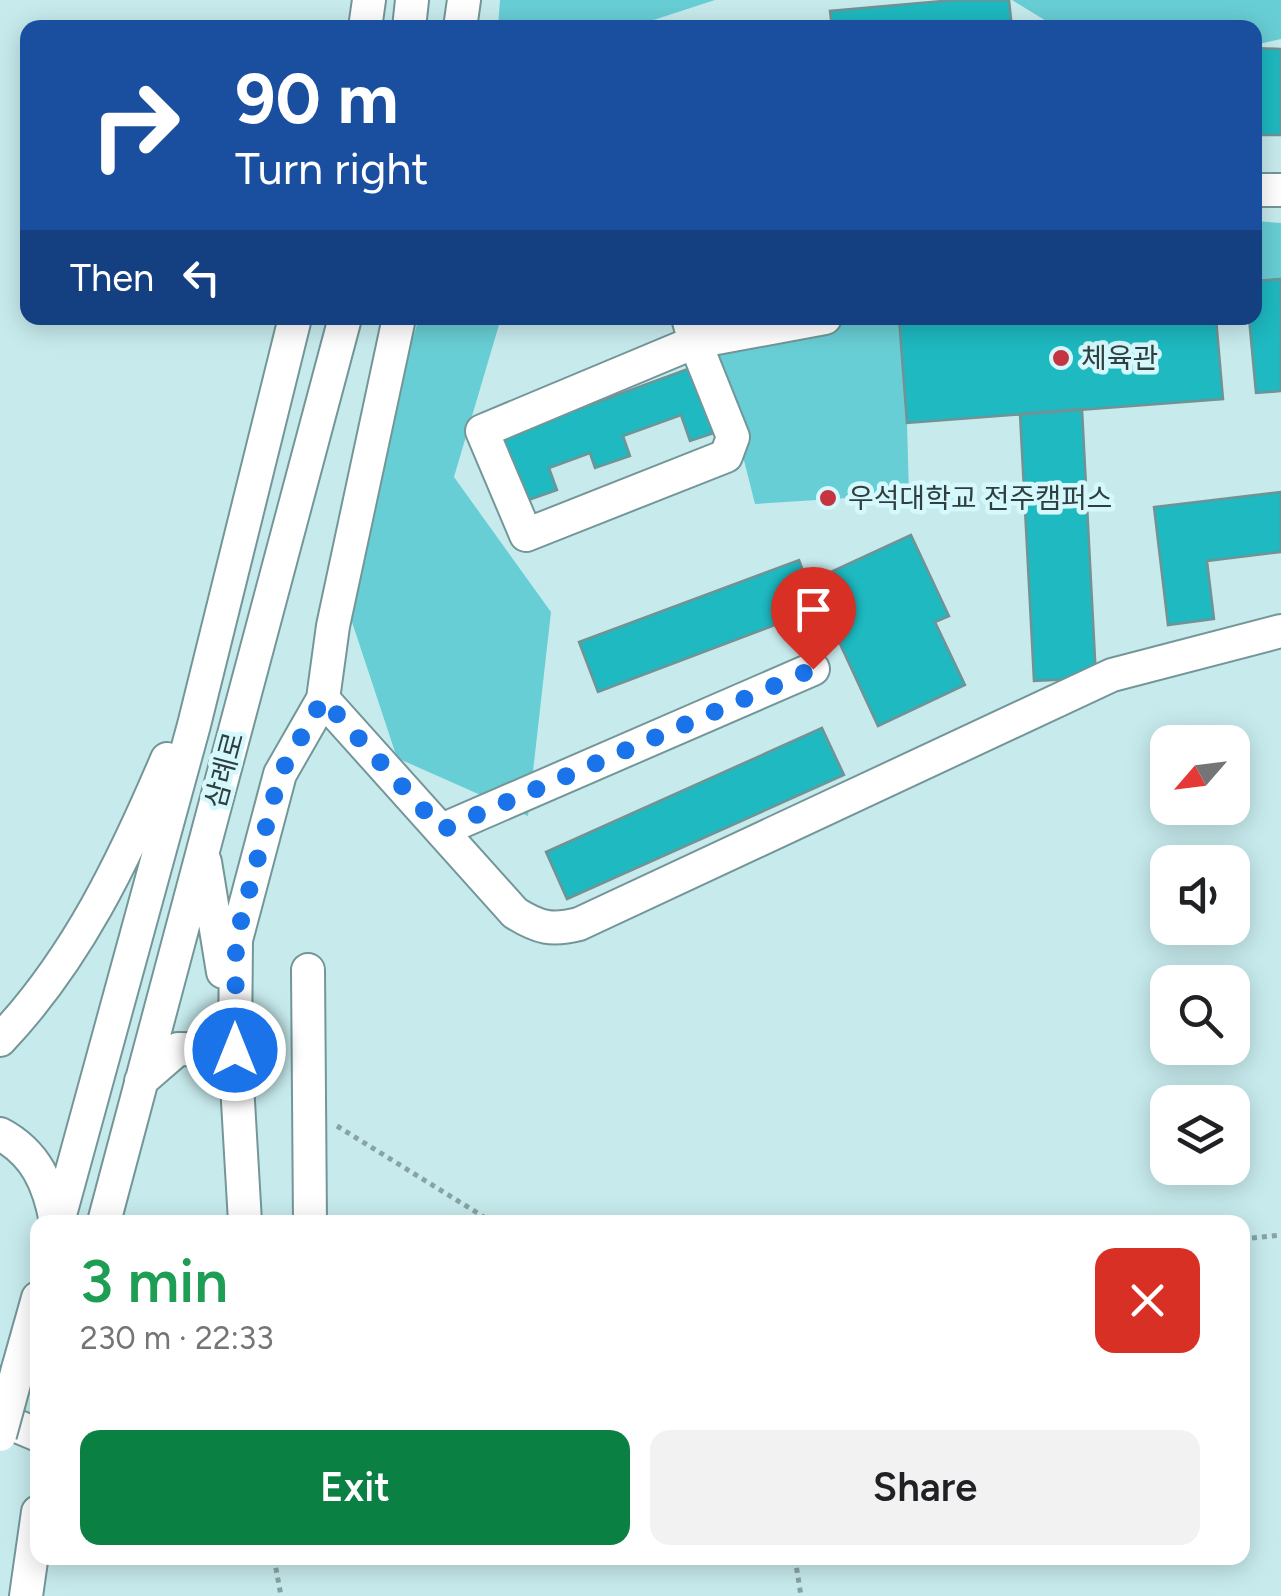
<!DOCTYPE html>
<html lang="en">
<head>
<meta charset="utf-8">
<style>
  body { margin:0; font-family:Figtree,"Noto Sans KR",sans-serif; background:#f2f2f2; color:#202124; height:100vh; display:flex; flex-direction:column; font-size:38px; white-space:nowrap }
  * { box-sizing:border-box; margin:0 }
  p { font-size:32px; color:#757577 }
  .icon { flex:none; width:55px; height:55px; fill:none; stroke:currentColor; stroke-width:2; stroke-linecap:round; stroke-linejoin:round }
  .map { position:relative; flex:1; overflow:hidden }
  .details { position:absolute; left:30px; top:1215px; width:1220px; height:350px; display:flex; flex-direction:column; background:#fff; border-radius:20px; box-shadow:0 5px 25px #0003 }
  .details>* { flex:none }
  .guide { position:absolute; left:20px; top:20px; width:1242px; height:305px; border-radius:20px; box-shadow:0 5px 25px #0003; background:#1a4fa0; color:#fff; overflow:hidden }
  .needle { width:65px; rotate:242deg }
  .buttons { position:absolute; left:1150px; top:725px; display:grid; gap:20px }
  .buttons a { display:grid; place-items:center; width:100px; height:100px; border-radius:20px; background:#fff; box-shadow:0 5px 25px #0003; font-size:50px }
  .pin { position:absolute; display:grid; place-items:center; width:85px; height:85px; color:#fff; margin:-102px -42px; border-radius:50% 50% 50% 0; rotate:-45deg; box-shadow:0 0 10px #0007 }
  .pin .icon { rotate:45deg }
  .me { position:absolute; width:110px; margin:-55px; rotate:0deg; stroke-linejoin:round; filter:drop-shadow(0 0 8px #0008) }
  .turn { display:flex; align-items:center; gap:35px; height:210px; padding:0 50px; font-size:45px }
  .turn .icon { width:130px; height:130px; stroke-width:2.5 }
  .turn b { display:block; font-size:70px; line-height:85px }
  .then { display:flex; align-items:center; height:95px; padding:0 50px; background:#0003; gap:20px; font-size:38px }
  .round { display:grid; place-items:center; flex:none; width:105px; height:105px; border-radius:20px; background:#f2f2f2 }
  .summary { display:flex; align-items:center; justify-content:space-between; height:170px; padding:0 50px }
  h1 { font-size:60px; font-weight:600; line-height:75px; color:#1e9e55 }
  .button { display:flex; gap:20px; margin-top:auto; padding:20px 50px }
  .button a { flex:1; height:115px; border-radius:20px; background:#0b8043; color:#fff; font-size:40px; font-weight:600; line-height:115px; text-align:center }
  .button a+a { background:#f2f2f2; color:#202124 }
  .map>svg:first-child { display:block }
  .green { fill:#68ced5 }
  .building { fill:#1eb9c1; stroke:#719395; stroke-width:2.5 }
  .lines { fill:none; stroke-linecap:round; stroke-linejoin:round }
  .minor-casing { stroke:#749698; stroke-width:36 }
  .path { stroke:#88a3a5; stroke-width:5; stroke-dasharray:5 5; stroke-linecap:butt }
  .minor { stroke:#fff; stroke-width:32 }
  .minor-bridge-casing { stroke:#749698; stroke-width:36; stroke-linecap:butt }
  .minor-bridge { stroke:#fff; stroke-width:32 }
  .route { stroke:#1a73e8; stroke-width:18; stroke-dasharray:0 32.4 }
  .poi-dot { fill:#c53541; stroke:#d4f8fb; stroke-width:4 }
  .labels { text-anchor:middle; stroke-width:9; stroke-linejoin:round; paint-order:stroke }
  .poi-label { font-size:28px; fill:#2f3e3f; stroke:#d4f8fb; text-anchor:start }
  .street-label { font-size:28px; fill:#2f3e3f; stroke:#d4f8fb }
</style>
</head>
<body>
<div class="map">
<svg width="1281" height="1596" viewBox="0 0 1281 1596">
  <rect width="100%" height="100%" fill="#c7ebed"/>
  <!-- green -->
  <path class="green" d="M500 0H715L632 27H498Z
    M1012 0H1281V39L1255 45V28L1056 27Z
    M1255 221 1281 223V285L1255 287Z
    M419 318H501L454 477 551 612 528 816 397 758 350 616 400 380Z
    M708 318H904L909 494 755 504Z"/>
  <!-- building -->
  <path class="building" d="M954 0H1009L1012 28H832L830 11Z
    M1255 48 1281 49V135H1255Z
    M1281 279V391L1256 393 1249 318H1255V281Z
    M899 318H1216L1223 399 907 423Z
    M693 367 717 432 690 441 681 415 623 436 630 456 595 468 590 453 549 468 557 490 523 502 499 438Z
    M1082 409 1096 678 1034 681 1020 414Z
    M1281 492V552L1207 561 1214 619 1168 625 1154 507Z
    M911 535 949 616 935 622 965 685 878 726 811 581Z
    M799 560 817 609 598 692 579 642Z
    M822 728 844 775 567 899 546 852Z"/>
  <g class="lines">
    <!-- minor casing -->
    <g class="minor-casing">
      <path id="minor" d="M365 28 369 0
        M409 28 412 0
        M460 28 464 0
        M1255 190H1281
        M688 318 695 342 825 318
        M695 342 733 437 726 456 526 535 482 431Z
        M323 699 515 913C539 928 552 931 579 924L1112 675 1281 631
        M442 830 813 669
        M205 862 223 972
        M308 970 310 1222
        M0 1040C77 959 124 860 167 759
        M141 1081 178 1049 235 1050 232 1030
        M0 1134C36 1153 49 1184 56 1222
        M58 1222 194 725 295 318
        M104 1222 345 318
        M245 1222 235 1050 236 940 280 774 323 699 333 626 399 318
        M18 1369 38 1298
        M0 1419 38 1435
        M26 1596 38 1512"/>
    </g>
    <!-- path -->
    <path class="path" d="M337 1126 492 1222
      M1242 1239 1281 1235
      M274 1558 281 1596
      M795 1558 801 1596"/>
    <!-- minor -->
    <use href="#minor" class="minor"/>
    <!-- minor-bridge casing -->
    <g class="minor-bridge-casing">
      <path id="minor-bridge" d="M0 1435 18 1369"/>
    </g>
    <!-- minor-bridge -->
    <use href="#minor-bridge" class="minor-bridge"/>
  </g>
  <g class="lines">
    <!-- route -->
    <path class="route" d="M235 1050 236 940 280 774 323 699 442 830 813 669"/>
  </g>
  <!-- markers -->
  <g class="poi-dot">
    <circle cx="1061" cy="358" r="10"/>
    <circle cx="828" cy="498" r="10"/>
  </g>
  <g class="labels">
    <!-- poi labels -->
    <g class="poi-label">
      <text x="1081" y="368">체육관</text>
      <text x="848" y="508">우석대학교 전주캠퍼스</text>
    </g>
    <!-- street labels -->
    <g class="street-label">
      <text transform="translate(224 770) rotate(-75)" y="10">삼례로</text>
    </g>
  </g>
</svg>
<div class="buttons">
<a><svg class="needle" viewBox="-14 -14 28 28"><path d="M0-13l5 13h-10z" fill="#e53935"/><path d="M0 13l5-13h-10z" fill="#757577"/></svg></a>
<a><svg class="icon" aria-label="sound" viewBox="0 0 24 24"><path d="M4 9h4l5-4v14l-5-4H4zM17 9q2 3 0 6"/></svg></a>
<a><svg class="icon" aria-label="search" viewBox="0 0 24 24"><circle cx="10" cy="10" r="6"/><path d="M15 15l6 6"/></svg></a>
<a><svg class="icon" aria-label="layers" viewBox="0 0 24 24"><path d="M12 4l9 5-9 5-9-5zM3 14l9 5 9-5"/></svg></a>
</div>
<div class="pin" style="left:813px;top:669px;background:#d93025"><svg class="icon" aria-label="arrive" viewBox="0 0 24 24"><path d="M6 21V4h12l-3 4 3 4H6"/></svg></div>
<svg class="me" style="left:235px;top:1050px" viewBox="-20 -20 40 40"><circle r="17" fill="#1a73e8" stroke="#fff" stroke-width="3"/><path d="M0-11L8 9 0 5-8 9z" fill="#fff"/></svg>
<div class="guide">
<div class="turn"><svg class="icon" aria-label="right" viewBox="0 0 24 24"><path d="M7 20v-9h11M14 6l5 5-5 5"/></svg><div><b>90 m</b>Turn right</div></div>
<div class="then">Then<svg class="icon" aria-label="left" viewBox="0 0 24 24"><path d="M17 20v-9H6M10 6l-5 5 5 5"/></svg></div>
</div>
<section class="details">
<div class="summary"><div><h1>3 min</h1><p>230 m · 22:33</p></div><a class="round" style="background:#d93025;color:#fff"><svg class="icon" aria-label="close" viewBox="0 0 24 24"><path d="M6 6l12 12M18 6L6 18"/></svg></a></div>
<div class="button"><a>Exit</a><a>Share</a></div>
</section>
</div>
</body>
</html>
